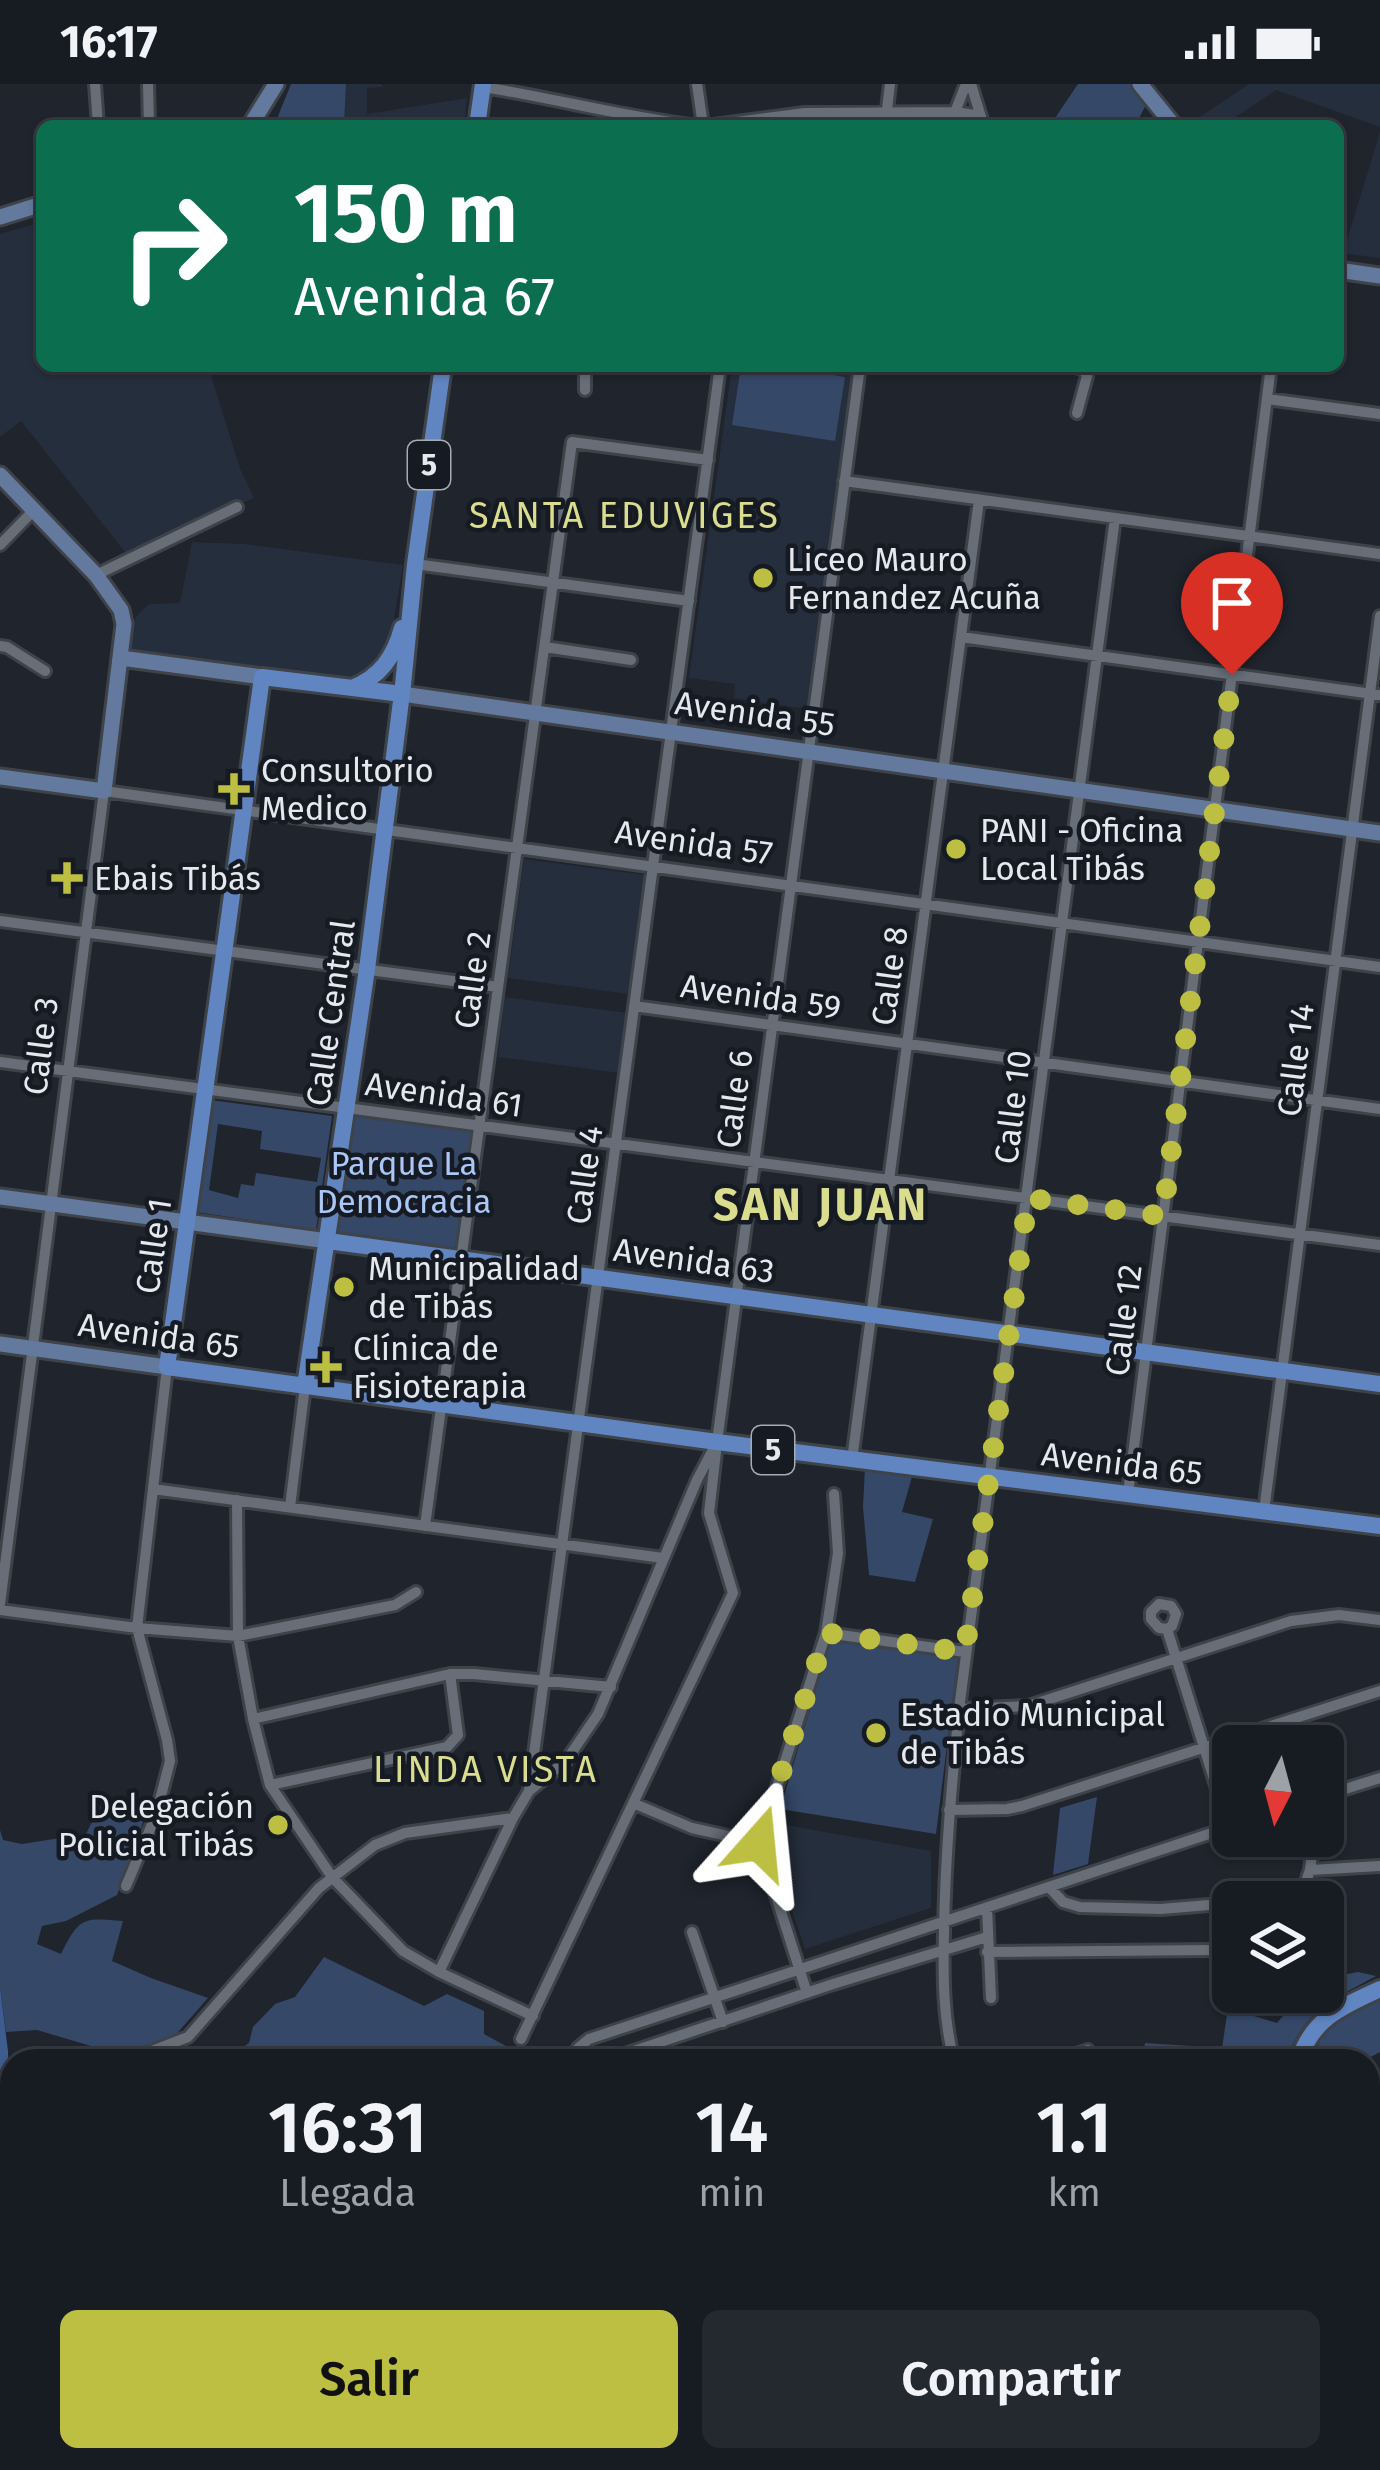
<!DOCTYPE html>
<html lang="es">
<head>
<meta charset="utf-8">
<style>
  body { margin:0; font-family:"Fira Sans",sans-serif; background:#24282f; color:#f1f3f6; height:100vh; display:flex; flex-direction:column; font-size:45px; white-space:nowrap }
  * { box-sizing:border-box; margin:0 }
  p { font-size:39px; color:#9ea1a5 }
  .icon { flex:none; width:66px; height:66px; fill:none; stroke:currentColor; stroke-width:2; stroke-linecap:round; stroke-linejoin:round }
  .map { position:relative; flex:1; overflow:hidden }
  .panel { position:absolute; left:0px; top:1965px; width:1380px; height:423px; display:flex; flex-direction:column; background:#171b22; border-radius:36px 36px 0 0; box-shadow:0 3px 9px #0004,0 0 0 3px #363940 }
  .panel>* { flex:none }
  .hud { position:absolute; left:36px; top:36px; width:1308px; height:252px; border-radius:18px; box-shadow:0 3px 9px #0004,0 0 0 3px #363940; background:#0b6e4f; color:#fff; overflow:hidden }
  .needle { width:78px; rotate:186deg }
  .buttons { position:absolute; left:1212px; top:1641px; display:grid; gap:24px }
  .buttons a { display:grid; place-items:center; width:132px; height:132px; border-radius:18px; background:#171b22; box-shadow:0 3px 9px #0004,0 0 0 3px #363940; font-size:60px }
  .pin { position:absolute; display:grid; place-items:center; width:102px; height:102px; color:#fff; margin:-123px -51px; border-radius:50% 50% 50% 0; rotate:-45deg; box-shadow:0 0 12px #0007 }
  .pin .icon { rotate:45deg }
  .me { position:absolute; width:132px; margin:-66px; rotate:18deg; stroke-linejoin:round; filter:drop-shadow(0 0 9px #0008) }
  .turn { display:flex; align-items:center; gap:42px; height:252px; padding:0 60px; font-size:54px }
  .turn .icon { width:156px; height:156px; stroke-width:2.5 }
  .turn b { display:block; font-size:84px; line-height:102px }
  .eta { display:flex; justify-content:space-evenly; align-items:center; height:204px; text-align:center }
  .eta b { font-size:72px; font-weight:600; line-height:84px }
  .cta { display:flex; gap:24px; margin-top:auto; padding:24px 60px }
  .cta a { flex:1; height:138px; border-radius:18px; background:#bdbf43; color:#111; font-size:48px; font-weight:600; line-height:138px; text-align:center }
  .cta a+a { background:#24282f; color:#f1f3f6 }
  .status { display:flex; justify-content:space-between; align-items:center; height:84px; padding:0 60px; background:#171b22; direction:ltr }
  .status svg { height:33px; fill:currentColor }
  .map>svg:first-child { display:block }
  .built { fill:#252e3c }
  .green { fill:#354868; fill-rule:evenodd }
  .water { fill:#3d5c8f }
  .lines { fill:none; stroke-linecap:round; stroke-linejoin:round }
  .street-casing { stroke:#3e4249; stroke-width:16 }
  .secondary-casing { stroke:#3e4249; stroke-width:21 }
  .primary-casing { stroke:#3e4249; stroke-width:22 }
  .street { stroke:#676e78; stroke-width:10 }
  .secondary { stroke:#63799d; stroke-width:15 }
  .primary { stroke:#6085c1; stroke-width:16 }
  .route { stroke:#bdbf43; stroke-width:21; stroke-dasharray:0 37.8 }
  .poi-dot { fill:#bdbf43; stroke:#161b23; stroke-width:4.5 }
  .labels { text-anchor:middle; stroke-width:9; stroke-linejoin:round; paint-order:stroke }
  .shield { fill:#161b23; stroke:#a7abb2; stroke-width:3 }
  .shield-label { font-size:30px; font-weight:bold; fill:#e5e9ef }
  .poi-label { font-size:33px; fill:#e5e9ef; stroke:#161b23; text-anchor:start }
  .street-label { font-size:33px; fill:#e5e9ef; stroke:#161b23 }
  .park-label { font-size:33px; fill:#aac7f6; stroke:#161b23 }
  .neighbourhood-label { font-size:36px; letter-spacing:3px; fill:#dadc8e; stroke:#161b23 }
  .district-label { font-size:45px; font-weight:bold; letter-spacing:3px; fill:#dadc8e; stroke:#161b23 }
</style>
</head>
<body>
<div class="status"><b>16:17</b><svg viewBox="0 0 49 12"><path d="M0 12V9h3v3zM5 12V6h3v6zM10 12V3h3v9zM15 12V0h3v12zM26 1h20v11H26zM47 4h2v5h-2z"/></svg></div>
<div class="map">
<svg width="1380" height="2386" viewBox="0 0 1380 2386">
  <rect width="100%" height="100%" fill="#1f242d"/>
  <!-- built -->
  <path class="built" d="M346 0H382V3L367 4V30L467 14 465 35 426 34 389 42H344Z
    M1249 0H1380V43L1276 6 1222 42H1195L1192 38Z
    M1380 48V174L1342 169H1343Z
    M42 138V282H208L240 384 254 414 125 468 21 337 0 353V150Z
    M732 282H853L807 625 734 614 735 600 689 594Z
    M192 458 244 460 403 481 389 566 369 590 349 598 131 569 134 536 140 528 149 520 180 519Z
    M524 775 645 791 628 910 508 894Z
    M504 913 628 929 620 989 498 973Z
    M775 1739 931 1767V1824L805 1865 773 1770Z"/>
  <!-- green -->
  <path class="green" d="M291 0H346L344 42H274Z
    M1078 0H1130L1147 19 1135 42H1063L1053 37Z
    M741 282H777L845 293 835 357 732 341Z
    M210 1016 332 1032 316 1146 196 1128ZM218 1040 262 1047 260 1065 321 1074 317 1098 256 1089 254 1102 241 1100 238 1114 209 1106Z
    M352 1025 474 1041 458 1171 334 1152Z
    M865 1383 913 1389 902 1428 933 1435 915 1498 869 1491 863 1423Z
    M831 1555 958 1573 936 1750 780 1725Z
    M1097 1713 1088 1780 1053 1791 1060 1724Z
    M102 1718 149 1722 117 1811 66 1837 42 1842 37 1860 61 1870C80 1832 83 1834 123 1837L112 1877 151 1894 208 1914 172 1955 119 1974 91 1962 37 1946 6 1948 0 1903V1746L3 1756 22 1760 86 1750Z
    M324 1873 424 1922 447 1910 484 1927V1950L517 1968 522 1977H222L249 1959 253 1943 275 1920 295 1913Z
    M1358 1888 1376 1892C1331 1917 1305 1925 1286 1977H1142L1145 1959 1222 1964 1228 1924 1277 1939 1292 1921 1289 1908H1323V1895Z
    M1380 1914V1968L1363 1977H1313C1324 1935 1343 1930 1380 1914Z
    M1380 2088V2245L1368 2259V2097Z
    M364 2376H553L567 2386H392Z
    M612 2376H1043L1039 2382 1042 2386H628Z"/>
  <!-- water -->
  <path class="water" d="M0 1903 8 1967 9 2010 12 2017V2085L0 2083Z"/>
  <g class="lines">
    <!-- street casing -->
    <g class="street-casing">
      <path id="street" d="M95 0 98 42
        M148 0 149 42
        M697 0 703 42
        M971 0 981 33
        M483 3C555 14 627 34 700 42
        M955 28 966 0
        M706 42 805 29 955 28 975 31 983 40
        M885 42 890 0
        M1072 282 1083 285 1087 292 1077 329
        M585 306V282
        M1267 315 1380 330
        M844 397 1380 470
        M0 461 35 425
        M415 480 689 517
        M96 491 237 423
        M961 553 1380 611
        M0 562 7 563 45 587
        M545 563 631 576
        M0 837 498 903
        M634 922 1380 1025
        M0 978 1380 1161
        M852 1376 979 416
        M153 1405 663 1474
        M1128 1410 1271 282
        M237 1416 238 1552 253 1635 270 1701 332 1793 403 1867 439 1888 533 1932
        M290 1423 305 1302
        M1264 1427 1380 532
        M425 1442 572 358 708 376
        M0 1520 104 707 1380 883
        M0 1526 137 1544 238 1552 395 1521 416 1508
        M1167 1545 1159 1544 1151 1535V1528L1159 1520 1171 1522 1176 1530 1172 1542 1167 1545 1229 1743
        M826 1549 965 1568
        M959 1625 1028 1622 1291 1537 1339 1531 1380 1536
        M253 1635 450 1590H474L611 1603
        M270 1701 447 1663 458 1651 450 1590
        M529 1707 566 1677 598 1630 697 1396 717 1358 860 282
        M1323 1712 1380 1694
        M633 1719 692 1744 759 1759
        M949 1726 1007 1725 1022 1722 1380 1607
        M1310 1786 1380 1782
        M126 1802 156 1731 170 1677 167 1656 137 1544 167 1283
        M1049 1803 1063 1818 1080 1823 1161 1825 1233 1819
        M1242 1818 1275 1813
        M1299 1818 1310 1786 1314 1752
        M987 1824 991 1914
        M692 1848 723 1938
        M987 1868 1213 1866
        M439 1888 513 1734 529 1707 720 282
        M807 1909 759 1759 826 1549 838 1469 834 1410
        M521 1955 733 1509 709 1429 716 1368
        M126 1977 188 1953 319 1804 375 1761 405 1749 513 1734
        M571 1977 578 1964 589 1955 1233 1742
        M604 1977 833 1900 987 1853
        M954 1977C943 1934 943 1892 944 1848 945 1773 952 1699 959 1625L1115 434
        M1054 1977 1088 1966
        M0 2287 12 2278
        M0 2343 12 2344
        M337 2376 364 2386
        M0 2380 19 2386
        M191 2386 195 2376
        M239 2386 243 2376
        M304 2386 307 2376"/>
    </g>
    <!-- secondary casing -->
    <g class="secondary-casing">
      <path id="secondary" d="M1140 0 1174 42
        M250 42 276 0
        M0 133 42 120
        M1338 186 1380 192
        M0 391 96 491 121 526 124 540 104 707 0 693
        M121 574 262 593
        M402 610 1380 749
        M0 1113 328 1157
        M0 1260 167 1283"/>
    </g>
    <!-- primary casing -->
    <g class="primary-casing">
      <path id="primary" d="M477 42 483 0
        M352 604C380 593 394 573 402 544
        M402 610 262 593 167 1283 717 1358 1380 1442
        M328 1157 1380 1300
        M305 1302 367 885 403 601 415 480 443 282
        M1299 1977C1311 1935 1343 1922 1380 1905
        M1368 2340 1380 2375"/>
    </g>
    <!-- street -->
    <use href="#street" class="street"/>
    <!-- secondary -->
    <use href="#secondary" class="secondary"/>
    <!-- primary -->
    <use href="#primary" class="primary"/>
  </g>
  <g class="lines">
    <!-- route -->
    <path class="route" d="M759 1759 826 1549 965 1568 1028 1114 1163 1132 1232 591"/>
  </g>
  <!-- markers -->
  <g class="poi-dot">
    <circle cx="763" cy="494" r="12"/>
    <path d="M228 687h12v12h12v12h-12v12h-12v-12h-12v-12h12z"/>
    <circle cx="956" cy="765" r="12"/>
    <path d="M61 776h12v12h12v12h-12v12h-12v-12h-12v-12h12z"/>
    <circle cx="344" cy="1203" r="12"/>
    <path d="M320 1265h12v12h12v12h-12v12h-12v-12h-12v-12h12z"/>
    <circle cx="876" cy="1649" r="12"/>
    <circle cx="278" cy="1741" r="12"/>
  </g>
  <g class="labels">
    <!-- shield labels -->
    <g class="shield">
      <rect x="408" y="357" width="42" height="48" rx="9"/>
      <rect x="752" y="1342" width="42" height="48" rx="9"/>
    </g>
    <g class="shield-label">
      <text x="429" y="391">5</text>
      <text x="773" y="1376">5</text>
    </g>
    <!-- poi labels -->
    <g class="poi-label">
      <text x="787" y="487">Liceo Mauro<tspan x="787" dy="38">Fernandez Acuña</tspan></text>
      <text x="261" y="698">Consultorio<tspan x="261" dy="38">Medico</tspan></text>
      <text x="980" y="758">PANI - Oficina<tspan x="980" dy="38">Local Tibás</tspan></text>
      <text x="94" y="806">Ebais Tibás</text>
      <text x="368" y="1196">Municipalidad<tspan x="368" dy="38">de Tibás</tspan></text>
      <text x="353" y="1276">Clínica de<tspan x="353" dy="38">Fisioterapia</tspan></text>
      <text x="900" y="1642">Estadio Municipal<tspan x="900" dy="38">de Tibás</tspan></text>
      <text x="254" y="1734" text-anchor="end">Delegación<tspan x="254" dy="38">Policial Tibás</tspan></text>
    </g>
    <!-- street labels -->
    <g class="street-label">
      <text transform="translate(755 629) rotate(8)" y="12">Avenida 55</text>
      <text transform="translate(694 758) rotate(8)" y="12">Avenida 57</text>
      <text transform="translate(889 892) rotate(-82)" y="12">Calle 8</text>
      <text transform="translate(472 896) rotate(-82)" y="12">Calle 2</text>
      <text transform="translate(761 912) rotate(8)" y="12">Avenida 59</text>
      <text transform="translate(330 929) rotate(-82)" y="12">Calle Central</text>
      <text transform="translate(40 962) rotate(-83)" y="12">Calle 3</text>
      <text transform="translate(1295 976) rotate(-83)" y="12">Calle 14</text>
      <text transform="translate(444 1010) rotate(8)" y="12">Avenida 61</text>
      <text transform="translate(734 1015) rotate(-82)" y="12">Calle 6</text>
      <text transform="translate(1012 1023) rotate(-83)" y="12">Calle 10</text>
      <text transform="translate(584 1091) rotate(-82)" y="12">Calle 4</text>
      <text transform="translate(153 1162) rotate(-82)" y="12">Calle 1</text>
      <text transform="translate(694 1176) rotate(8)" y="12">Avenida 63</text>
      <text transform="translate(1123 1236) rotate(-83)" y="12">Calle 12</text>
      <text transform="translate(159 1251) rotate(8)" y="12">Avenida 65</text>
      <text transform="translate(1122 1379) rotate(7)" y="12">Avenida 65</text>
    </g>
    <!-- park labels -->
    <g class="park-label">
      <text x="404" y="1091">Parque La<tspan x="404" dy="38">Democracia</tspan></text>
    </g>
    <!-- neighbourhood labels -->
    <g class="neighbourhood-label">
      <text x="625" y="444">SANTA EDUVIGES</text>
      <text x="486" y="1698">LINDA VISTA</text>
    </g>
    <!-- district labels -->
    <g class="district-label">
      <text x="821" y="1136">SAN JUAN</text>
    </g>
  </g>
</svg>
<div class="buttons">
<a><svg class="needle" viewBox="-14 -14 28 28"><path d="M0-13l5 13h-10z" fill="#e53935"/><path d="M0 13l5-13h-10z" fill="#9ea1a5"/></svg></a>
<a><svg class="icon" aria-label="layers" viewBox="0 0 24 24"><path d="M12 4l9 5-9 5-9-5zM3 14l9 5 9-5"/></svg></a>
</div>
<div class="pin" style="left:1232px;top:591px;background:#d93025"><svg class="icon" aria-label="arrive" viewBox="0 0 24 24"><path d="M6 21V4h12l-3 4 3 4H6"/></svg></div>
<svg class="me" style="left:759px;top:1759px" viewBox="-20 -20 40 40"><path d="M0-17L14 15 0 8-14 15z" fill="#bdbf43" stroke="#fff" stroke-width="4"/></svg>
<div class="hud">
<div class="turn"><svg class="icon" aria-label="right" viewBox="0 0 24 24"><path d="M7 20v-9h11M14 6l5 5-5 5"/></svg><div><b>150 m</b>Avenida 67</div></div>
</div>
<section class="panel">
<div class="eta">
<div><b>16:31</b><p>Llegada</p></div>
<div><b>14</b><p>min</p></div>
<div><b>1.1</b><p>km</p></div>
</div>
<div class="cta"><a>Salir</a><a>Compartir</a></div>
</section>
</div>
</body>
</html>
